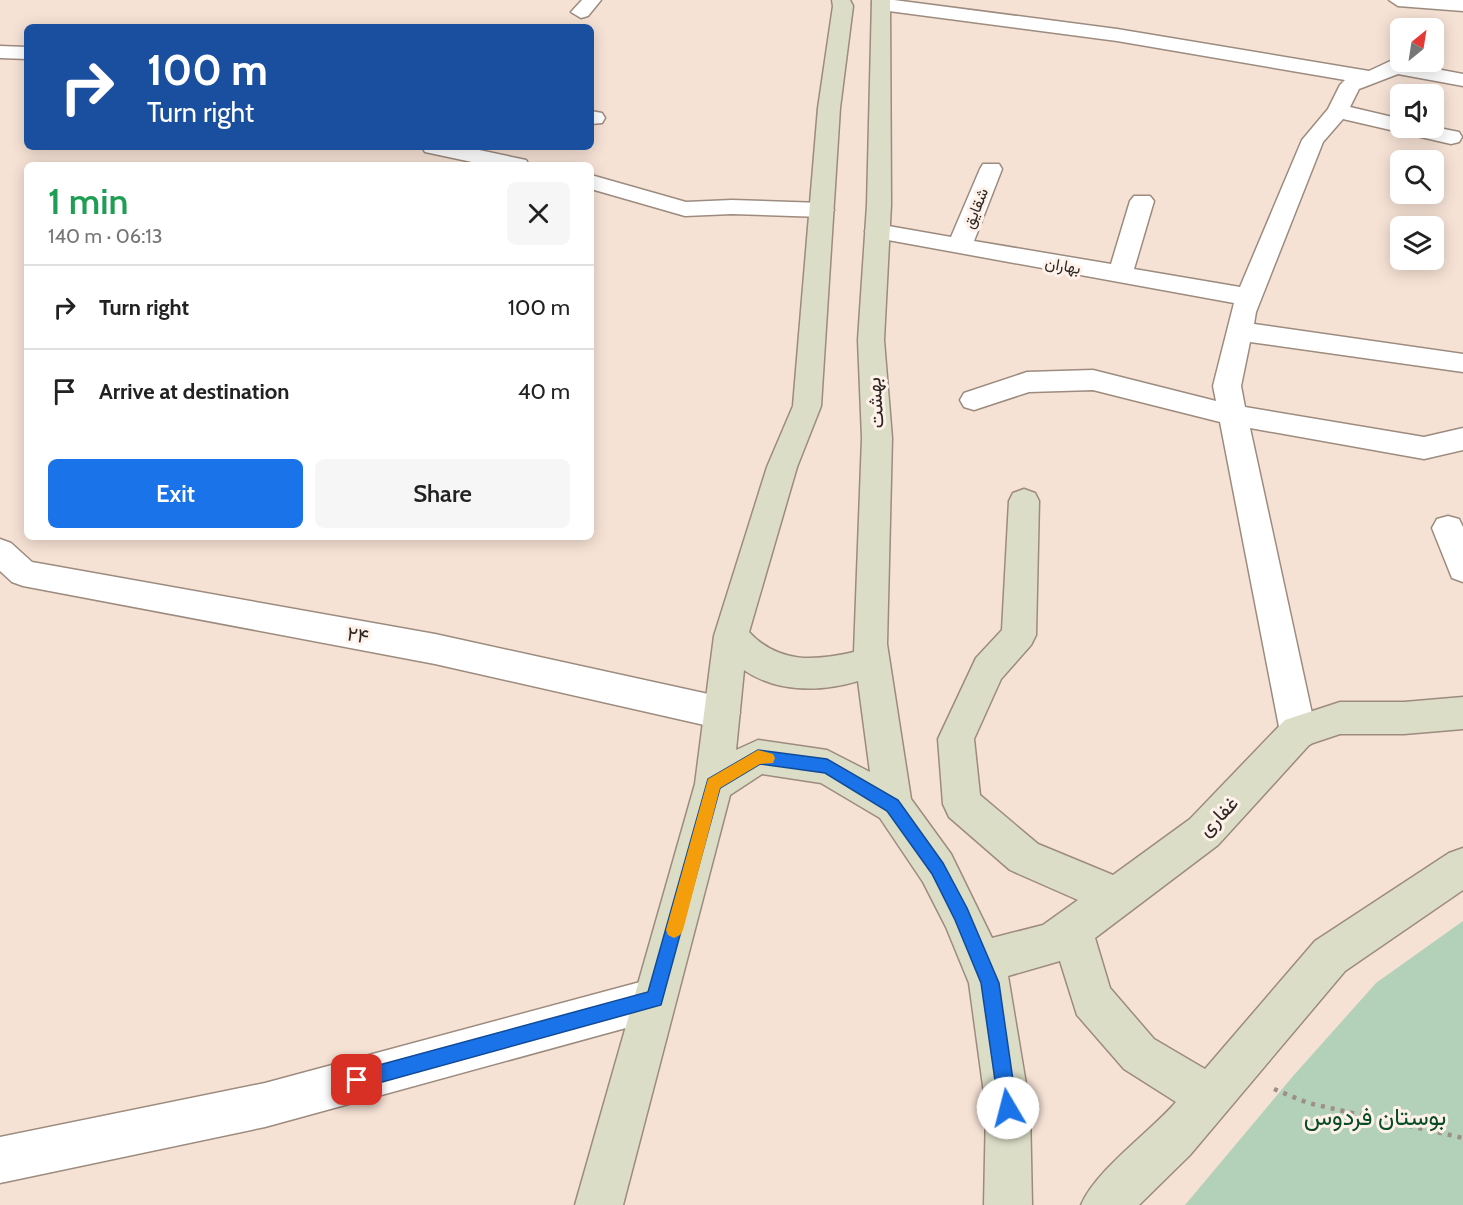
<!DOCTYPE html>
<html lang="en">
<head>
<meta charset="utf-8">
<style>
  body { margin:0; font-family:Cabin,Vazirmatn,sans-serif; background:#f6f6f6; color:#222; height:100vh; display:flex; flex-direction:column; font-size:22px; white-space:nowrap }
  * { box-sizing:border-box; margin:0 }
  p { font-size:20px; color:#767676 }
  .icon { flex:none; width:33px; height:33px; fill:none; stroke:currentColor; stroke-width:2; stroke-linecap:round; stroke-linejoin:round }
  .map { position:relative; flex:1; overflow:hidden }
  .drawer { position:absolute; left:24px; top:162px; width:570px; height:378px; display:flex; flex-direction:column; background:#fff; border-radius:9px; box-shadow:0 3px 15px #0003 }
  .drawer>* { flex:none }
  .guide { position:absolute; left:24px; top:24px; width:570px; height:126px; border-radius:9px; box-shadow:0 3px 15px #0003; background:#1a4fa0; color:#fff; overflow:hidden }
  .needle { width:39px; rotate:30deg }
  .fabs { position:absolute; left:1390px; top:18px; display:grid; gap:12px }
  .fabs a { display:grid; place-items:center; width:54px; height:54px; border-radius:9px; background:#fff; box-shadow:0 3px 15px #0003; font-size:30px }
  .pin { position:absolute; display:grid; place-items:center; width:51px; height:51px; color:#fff; margin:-26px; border-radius:12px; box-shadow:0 3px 9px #0006 }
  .me { position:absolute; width:66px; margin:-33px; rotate:352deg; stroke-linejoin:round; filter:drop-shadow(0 0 4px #0008) }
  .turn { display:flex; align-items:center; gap:21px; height:126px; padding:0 24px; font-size:27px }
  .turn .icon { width:78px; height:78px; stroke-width:2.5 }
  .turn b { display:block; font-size:42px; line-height:51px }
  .round { display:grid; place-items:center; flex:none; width:63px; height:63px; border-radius:9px; background:#f6f6f6 }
  .headline { display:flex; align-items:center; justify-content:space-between; height:102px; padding:0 24px }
  h1 { font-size:36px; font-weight:600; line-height:45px; color:#1e9e55 }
  .button { display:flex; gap:12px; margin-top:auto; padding:12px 24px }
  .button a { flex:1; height:69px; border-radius:9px; background:#1a73e8; color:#fff; font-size:24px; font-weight:600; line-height:69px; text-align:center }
  .button a+a { background:#f6f6f6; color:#222 }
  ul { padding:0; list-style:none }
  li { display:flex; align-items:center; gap:18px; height:84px; padding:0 24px; border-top:2px solid #e0e0e0 }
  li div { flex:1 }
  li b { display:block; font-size:22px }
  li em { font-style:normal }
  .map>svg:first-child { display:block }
  .green { fill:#b3d0b9 }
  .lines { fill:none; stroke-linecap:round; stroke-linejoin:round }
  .street-casing { stroke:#9c8b7e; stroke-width:3 }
  .secondary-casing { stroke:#9c8b7e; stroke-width:3 }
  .path { stroke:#9d8f85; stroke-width:4.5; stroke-dasharray:4 6; stroke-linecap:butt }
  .street { fill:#fff; fill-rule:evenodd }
  .secondary { fill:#dbddc7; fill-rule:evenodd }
  .route { fill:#1a73e8; stroke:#114b97; stroke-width:1.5 }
  .slow { fill:#f59e0b }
  .labels { text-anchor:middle; stroke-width:6; stroke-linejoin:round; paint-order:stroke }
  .far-street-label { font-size:16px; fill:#2d2621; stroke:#fdf1e9 }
  .street-label { font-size:20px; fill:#2d2621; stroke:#fdf1e9 }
  .near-park-label { font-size:24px; fill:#074c24; stroke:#fdf1e9 }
</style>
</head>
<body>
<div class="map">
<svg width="1463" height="1205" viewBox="0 0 1463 1205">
  <rect width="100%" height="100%" fill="#f6e2d5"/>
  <!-- green -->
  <path class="green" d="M1463 921V1205H1185L1294 1075 1376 983Z"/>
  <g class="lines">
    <!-- street casing -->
    <g class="street-casing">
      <path id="street" d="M582 0H601L588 16 581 18 571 12Z
        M874 0H894L1117 29 1369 71 1401 56V62H1412L1410 64 1463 74V86L1398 74 1359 89 1350 107 1401 119V128L1434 127 1459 132 1462 137 1459 142 1451 144 1343 119 1323 142 1256 312 1254 324 1463 354V372L1250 342 1241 386 1245 407 1424 437 1463 428V450L1424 459 1250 428 1316 732 1311 744 1298 748 1285 744 1280 732 1220 422 1093 390 1029 392 974 410 964 407 960 400 964 393 1027 372 1093 370 1216 401 1213 386 1234 303 877 238 868 236 865 231 868 226 877 224 951 237 980 169 983 164H999L1002 169 974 241 1111 264 1130 201 1134 196H1150L1154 201 1134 269 1240 287 1302 140 1328 109 1340 85 1345 80 1117 41 881 10 874 8 872 4Z
        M1389 0H1463V11L1398 6Z
        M0 46 27 47V59L0 58Z
        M591 111 602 113 605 118 602 123 591 124Z
        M422 147H465L526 160 529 165H486L425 152Z
        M591 175 686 202 732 200 822 203 830 205 834 210 830 215 822 217 732 214 685 216 591 189Z
        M1448 516 1459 519 1463 527V582L1452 578 1432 528 1437 519Z
        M0 539 11 543 32 562 435 634 722 697 735 702 740 713 735 724 722 729 435 664 23 586 12 582 0 571Z
        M655 978 670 984 676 999 670 1014 655 1020 265 1127 0 1183V1137L265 1083Z"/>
    </g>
    <!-- secondary casing -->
    <g class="secondary-casing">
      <path id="secondary" d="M832 0H850L853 6 840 108 821 406 797 467 749 632C779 664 815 661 854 652L862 438 858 340 867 205 872 0H890L891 205 884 340 892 438 887 644 911 799 951 854 992 938 1043 925 1078 900 1010 870 949 817 943 804 938 739 976 658 1002 630 1009 501 1013 493 1024 489 1035 493 1039 501 1036 635 1031 645 1001 679 974 739 980 795 1038 844 1113 875 1190 819 1285 720 1340 702H1404L1463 697V729L1404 734H1340L1310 744 1218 845 1095 938 1110 988 1154 1039 1205 1069 1315 941 1449 853 1463 848V890L1345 971 1190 1155 1139 1205H1081C1096 1170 1149 1133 1176 1102L1124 1069 1077 1015 1060 961 1008 976 1030 1108 1032 1205H984L986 1108 969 983 946 927 923 882 880 818 821 783 762 774 730 795 623 1205H575L695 784 714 636 767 467 793 406 818 108 833 6ZM744 670C777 693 821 692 858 681L870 772 827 750 758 740 736 750Z"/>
    </g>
    <!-- path -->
    <path class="path" d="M1274 1089 1308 1103 1463 1138"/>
    <!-- street -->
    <use href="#street" class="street"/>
    <!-- secondary -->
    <use href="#secondary" class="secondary"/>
  </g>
  <!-- route -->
  <path class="route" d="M758 750 827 759 898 800 943 863 967 908 999 983 1017 1108 1015 1115 1008 1117 1002 1115 999 1108 981 983 955 920 932 874 887 811 825 773 760 764 720 788 661 1005 357 1089 350 1086 347 1080 350 1073 357 1071 648 992 708 779Z"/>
  <!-- slow -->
  <path class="slow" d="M758 750 773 754 775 758 773 763 760 764 720 788 683 930 680 935 674 938 668 935 666 930 708 779Z"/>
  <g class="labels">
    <!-- far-street labels -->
    <g class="far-street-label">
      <text transform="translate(975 208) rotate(-68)" y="6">شقایق</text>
      <text transform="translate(1063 265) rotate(10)" y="6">بهاران</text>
    </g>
    <!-- street labels -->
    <g class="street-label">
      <text transform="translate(875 403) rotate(-94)" y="7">بهشت</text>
      <text transform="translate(358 635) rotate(10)" y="7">۲۴</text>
      <text transform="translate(1218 816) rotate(-45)" y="7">غفاری</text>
    </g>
    <!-- near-park labels -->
    <g class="near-park-label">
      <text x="1375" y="1125">بوستان فردوس</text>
    </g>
  </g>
</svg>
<div class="fabs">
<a><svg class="needle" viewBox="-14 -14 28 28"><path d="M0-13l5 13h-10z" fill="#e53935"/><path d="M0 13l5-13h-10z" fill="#767676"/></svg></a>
<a><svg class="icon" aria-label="sound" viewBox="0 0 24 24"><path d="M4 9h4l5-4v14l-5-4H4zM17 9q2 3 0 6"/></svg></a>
<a><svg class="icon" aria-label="search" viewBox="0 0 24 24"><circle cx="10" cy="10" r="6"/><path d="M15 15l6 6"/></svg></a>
<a><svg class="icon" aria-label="layers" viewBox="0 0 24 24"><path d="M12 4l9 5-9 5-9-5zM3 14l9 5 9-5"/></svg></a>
</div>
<div class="pin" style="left:357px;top:1080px;background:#d93025"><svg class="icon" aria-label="arrive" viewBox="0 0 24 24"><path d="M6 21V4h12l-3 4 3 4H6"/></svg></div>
<svg class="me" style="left:1008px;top:1108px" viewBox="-20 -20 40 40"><circle r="19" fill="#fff"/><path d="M0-13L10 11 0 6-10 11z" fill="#1a73e8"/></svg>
<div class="guide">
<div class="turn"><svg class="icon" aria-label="right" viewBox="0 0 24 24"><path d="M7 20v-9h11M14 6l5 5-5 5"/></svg><div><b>100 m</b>Turn right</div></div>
</div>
<section class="drawer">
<div class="headline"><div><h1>1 min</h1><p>140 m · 06:13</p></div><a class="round"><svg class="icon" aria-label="close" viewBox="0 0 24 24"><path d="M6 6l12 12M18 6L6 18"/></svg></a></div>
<ul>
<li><svg class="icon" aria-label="right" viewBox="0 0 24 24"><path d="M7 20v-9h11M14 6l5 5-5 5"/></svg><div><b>Turn right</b></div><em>100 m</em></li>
<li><svg class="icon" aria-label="arrive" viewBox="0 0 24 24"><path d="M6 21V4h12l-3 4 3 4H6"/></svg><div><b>Arrive at destination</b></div><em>40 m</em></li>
</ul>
<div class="button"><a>Exit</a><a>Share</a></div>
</section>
</div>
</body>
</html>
